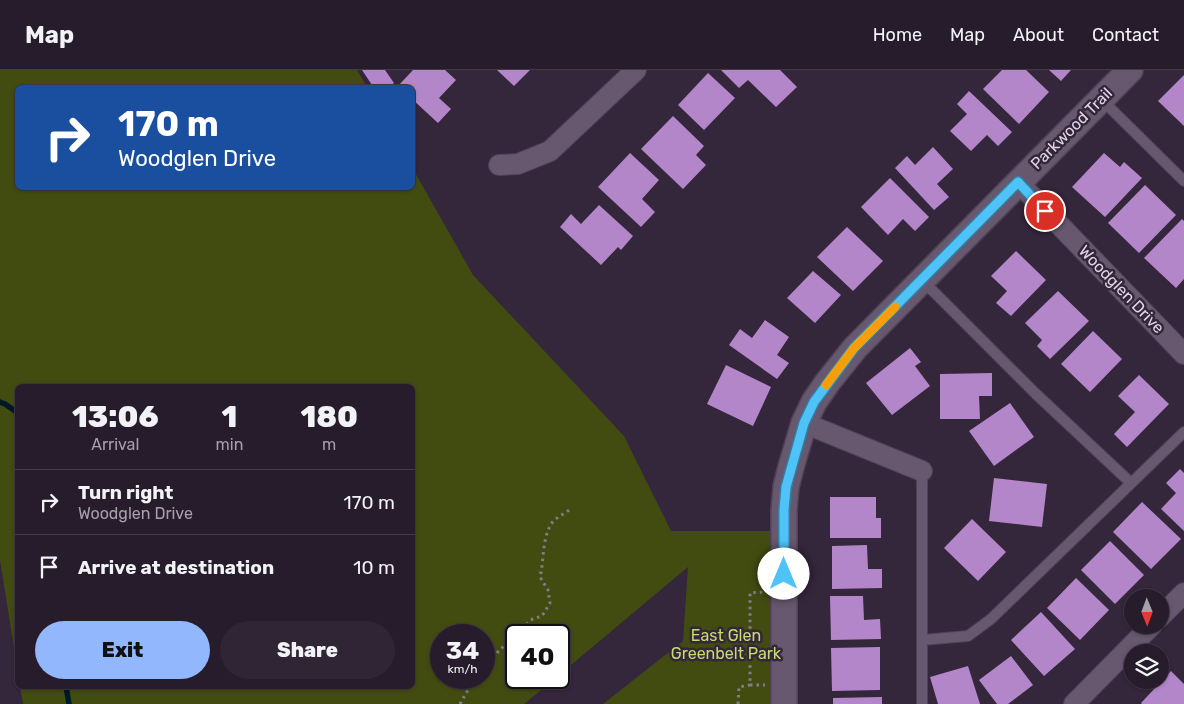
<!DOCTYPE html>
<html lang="en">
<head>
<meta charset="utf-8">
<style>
  body { margin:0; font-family:Rubik,sans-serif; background:#2f2534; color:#f1f3f6; height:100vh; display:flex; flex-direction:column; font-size:19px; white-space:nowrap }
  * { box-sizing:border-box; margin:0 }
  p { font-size:16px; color:#a4a1a9 }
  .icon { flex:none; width:28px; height:28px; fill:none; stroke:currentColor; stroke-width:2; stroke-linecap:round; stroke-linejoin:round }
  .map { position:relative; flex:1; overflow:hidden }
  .panel { position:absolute; left:15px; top:314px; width:400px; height:305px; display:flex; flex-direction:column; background:#271c2c; border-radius:8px; box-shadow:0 1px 4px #0004,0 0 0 1px #433a48 }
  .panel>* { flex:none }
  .hud { position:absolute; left:15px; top:15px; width:400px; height:105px; border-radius:8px; box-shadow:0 1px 4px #0004,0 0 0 1px #433a48; background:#1a4fa0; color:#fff; overflow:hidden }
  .needle { width:32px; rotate:179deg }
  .buttons { position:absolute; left:1124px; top:519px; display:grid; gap:10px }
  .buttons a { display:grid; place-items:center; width:45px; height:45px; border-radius:50%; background:#271c2c; box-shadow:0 1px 4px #0004,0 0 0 1px #433a48; font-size:25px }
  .speed { position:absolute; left:430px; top:554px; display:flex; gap:10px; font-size:25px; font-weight:700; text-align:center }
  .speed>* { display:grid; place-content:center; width:65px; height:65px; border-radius:50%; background:#271c2c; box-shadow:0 1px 4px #0004,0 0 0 1px #433a48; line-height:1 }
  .speed small { font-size:12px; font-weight:400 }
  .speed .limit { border:2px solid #111; border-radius:8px; background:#fff; color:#111 }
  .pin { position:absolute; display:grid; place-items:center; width:42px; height:42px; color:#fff; margin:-21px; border:2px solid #fff; border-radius:50%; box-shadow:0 1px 5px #0007 }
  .me { position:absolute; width:55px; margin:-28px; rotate:0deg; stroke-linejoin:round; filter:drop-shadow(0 0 4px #0008) }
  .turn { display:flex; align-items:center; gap:18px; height:105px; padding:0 20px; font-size:22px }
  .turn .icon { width:65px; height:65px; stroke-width:2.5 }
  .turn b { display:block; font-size:35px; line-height:42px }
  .eta { display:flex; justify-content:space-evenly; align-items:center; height:85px; text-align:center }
  .eta b { font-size:30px; font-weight:800; line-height:35px }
  .button { display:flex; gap:10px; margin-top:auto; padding:10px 20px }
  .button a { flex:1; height:58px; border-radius:30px; background:#93b7fd; color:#111; font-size:20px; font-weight:800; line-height:58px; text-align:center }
  .button a+a { background:#2f2534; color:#f1f3f6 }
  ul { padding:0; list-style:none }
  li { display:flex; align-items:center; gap:15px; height:65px; padding:0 20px; border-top:1px solid #433a48 }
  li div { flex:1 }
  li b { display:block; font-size:19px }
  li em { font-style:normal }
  header { display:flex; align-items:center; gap:30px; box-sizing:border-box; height:70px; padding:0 25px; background:#271c2c; border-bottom:1px solid #433a48 }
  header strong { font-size:24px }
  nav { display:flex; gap:28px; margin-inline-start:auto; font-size:18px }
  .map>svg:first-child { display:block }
  .green { fill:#424c11; fill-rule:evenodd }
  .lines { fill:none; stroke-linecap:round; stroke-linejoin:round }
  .stream { stroke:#001926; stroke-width:5.5 }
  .building { fill:#b386c9 }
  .service-casing { stroke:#4e4254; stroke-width:12 }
  .minor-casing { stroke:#4e4254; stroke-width:22 }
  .tertiary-casing { stroke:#4e4254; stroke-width:28 }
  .path { stroke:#867b8c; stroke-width:3; stroke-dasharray:2.5 4; stroke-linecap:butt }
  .service { stroke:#67576f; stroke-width:10 }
  .minor { stroke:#67576f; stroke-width:20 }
  .tertiary { stroke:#67576f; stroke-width:25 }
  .route-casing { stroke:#337fa1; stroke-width:12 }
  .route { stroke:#4fc3f7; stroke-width:9 }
  .slow { stroke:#f59e0b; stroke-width:9 }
  .labels { text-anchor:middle; stroke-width:5; stroke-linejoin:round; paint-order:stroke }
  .street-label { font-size:16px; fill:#dfd6e3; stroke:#34263b }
  .park-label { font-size:16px; fill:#c6dc6e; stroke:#34263b }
</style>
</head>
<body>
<header>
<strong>Map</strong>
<nav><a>Home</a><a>Map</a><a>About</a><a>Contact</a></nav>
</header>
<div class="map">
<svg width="1184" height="634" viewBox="0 0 1184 634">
  <rect width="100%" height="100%" fill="#34263b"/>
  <!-- green -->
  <path class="green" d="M0 0H357L367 17 18 18V118H412L413 99 473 205 624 366 671 461H770V634H603L683 571 688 497 559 605V565H516V608H556L524 634H23L20 616H412V316H18L17 596 0 490ZM441 565H484V608H441Z"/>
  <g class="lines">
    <!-- stream -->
    <path class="stream" d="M0 332 5 334 18 343
      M66 616 69 634"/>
  </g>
  <!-- building -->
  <path class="building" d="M362 0H385L394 13 388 18H374Z
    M413 0H445L456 10 439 28 451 39 438 53 412 29V18H399L398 16Z
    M497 0H530L514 16Z
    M721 0H780L797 17 776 37 748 10 739 18Z
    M1002 0H1026L1049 22 1019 54 983 19Z
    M1049 0H1071L1061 11Z
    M708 3 735 28 704 60 678 35Z
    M1184 5V56L1158 31Z
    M969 21 1012 62 998 76 987 65 971 81 950 61 967 44 957 34Z
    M673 46 704 76 696 85 706 95 683 119 641 79Z
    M933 77 953 99 937 114 949 127 934 140 895 98 907 86 915 95Z
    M630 83 659 110 642 129 655 142 641 157 598 117Z
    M1104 83 1120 97 1124 92 1142 108 1105 147 1072 117Z
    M890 108 929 147 915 161 903 149 888 165 861 137Z
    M1145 115 1176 145 1139 183 1108 153Z
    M599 135 633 166 621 180 618 177 601 195 560 157 571 144 581 154Z
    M1182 149 1184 151V209L1176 218 1144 188Z
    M847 157 883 191 853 221 817 187Z
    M1016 181 1046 210 1011 246 996 233 1007 221 991 206Z
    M813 201 841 225 815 253 787 228Z
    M1058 221 1089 251 1050 289 1037 276 1042 270 1025 253Z
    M765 250 789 267 777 285 789 293 777 309 729 275 740 259 752 268Z
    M1093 261 1122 289 1090 322 1061 294Z
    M910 278 921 292 915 296 930 316 892 345 866 313Z
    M726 295 771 317 753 356 707 334Z
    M992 303V326H979L980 349H940V304Z
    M1139 305 1169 334 1127 377 1114 364 1135 342 1118 326Z
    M1010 333 1034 367 994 396 969 361Z
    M1180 399 1184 403V461L1161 439 1176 423 1166 413Z
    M994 408 1047 414 1042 457 989 451Z
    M830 427H876V448H881V468H830Z
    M1142 432 1181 469 1151 499 1113 462Z
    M972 449 1006 482 978 511 944 478Z
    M1110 471 1144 505 1115 534 1081 500Z
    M867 475 868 499H882V518L832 519V476Z
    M1076 508 1109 540 1080 570 1047 538Z
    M830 526H863L864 550 880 549 881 569 831 570Z
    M1041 542 1075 579 1044 606 1011 570Z
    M880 577V620L832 621 831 578Z
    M1011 586 1033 615 1008 634H997L979 610Z
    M968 596 980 634H938L930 607Z
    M1171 601 1184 614V634H1142L1141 633Z
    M882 627V634H833V628Z"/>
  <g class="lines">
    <!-- service casing -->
    <g class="service-casing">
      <path id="service" d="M1101 29 1184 111
        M922 210 1036 324 1131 413
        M922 401V634
        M922 570 968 566 991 549 1184 362"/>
    </g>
    <!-- minor casing -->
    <g class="minor-casing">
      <path id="minor" d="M499 95 518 94 550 81 636 0
        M1018 112 1184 284
        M804 353 922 401
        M1160 547 1184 523
        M1074 634 1152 555"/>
    </g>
    <!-- tertiary casing -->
    <g class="tertiary-casing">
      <path id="tertiary" d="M784 634V440L786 417 791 397 804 353 814 332 827 313 855 278 1130 0"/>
    </g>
    <!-- path -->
    <path class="path" d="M519 565 530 550 542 546 550 533 548 520 540 507C544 491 542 472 550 456 553 449 565 443 571 439
      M484 605C491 601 489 593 494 587 499 579 508 573 516 567
      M750 615H765
      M460 634 473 611 480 608
      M738 634 739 617 750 615V523L764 522"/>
    <!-- service -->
    <use href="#service" class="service"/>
    <!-- minor -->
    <use href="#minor" class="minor"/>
    <!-- tertiary -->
    <use href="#tertiary" class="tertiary"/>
  </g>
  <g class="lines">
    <!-- route casing -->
    <g class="route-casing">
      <path id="route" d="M784 504V440L786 417 804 353 814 332 854 278 1018 112 1045 141"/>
    </g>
    <!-- route -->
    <use href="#route" class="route"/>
    <!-- slow -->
    <path class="slow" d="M826 315 854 278 895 237"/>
  </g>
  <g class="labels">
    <!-- street labels -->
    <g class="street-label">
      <text transform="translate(1071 58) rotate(-45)" y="6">Parkwood Trail</text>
      <text transform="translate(1122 219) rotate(46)" y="6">Woodglen Drive</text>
    </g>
    <!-- park labels -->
    <g class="park-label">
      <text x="726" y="571">East Glen<tspan x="726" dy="18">Greenbelt Park</tspan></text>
    </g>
  </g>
</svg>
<div class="buttons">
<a><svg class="needle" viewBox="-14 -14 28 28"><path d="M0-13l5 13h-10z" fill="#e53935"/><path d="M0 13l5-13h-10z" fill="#a4a1a9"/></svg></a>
<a><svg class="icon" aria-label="layers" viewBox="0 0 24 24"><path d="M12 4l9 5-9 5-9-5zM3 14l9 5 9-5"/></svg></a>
</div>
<div class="speed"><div>34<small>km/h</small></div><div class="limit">40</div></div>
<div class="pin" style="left:1045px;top:141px;background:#d93025"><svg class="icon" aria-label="arrive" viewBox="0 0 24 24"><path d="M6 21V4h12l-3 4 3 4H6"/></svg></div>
<svg class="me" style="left:784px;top:504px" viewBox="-20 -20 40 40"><circle r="19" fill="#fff"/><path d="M0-13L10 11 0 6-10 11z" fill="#4fc3f7"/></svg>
<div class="hud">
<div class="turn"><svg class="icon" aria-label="right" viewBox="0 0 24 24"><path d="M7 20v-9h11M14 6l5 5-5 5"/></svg><div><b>170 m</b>Woodglen Drive</div></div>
</div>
<section class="panel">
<div class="eta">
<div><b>13:06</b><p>Arrival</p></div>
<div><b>1</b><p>min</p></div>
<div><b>180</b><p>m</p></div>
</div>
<ul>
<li><svg class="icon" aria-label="right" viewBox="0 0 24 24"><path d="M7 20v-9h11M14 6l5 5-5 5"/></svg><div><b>Turn right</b><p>Woodglen Drive</p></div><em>170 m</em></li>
<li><svg class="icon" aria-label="arrive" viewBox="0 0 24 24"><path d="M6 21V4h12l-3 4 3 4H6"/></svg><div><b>Arrive at destination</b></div><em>10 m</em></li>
</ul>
<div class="button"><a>Exit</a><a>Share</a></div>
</section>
</div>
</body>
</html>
